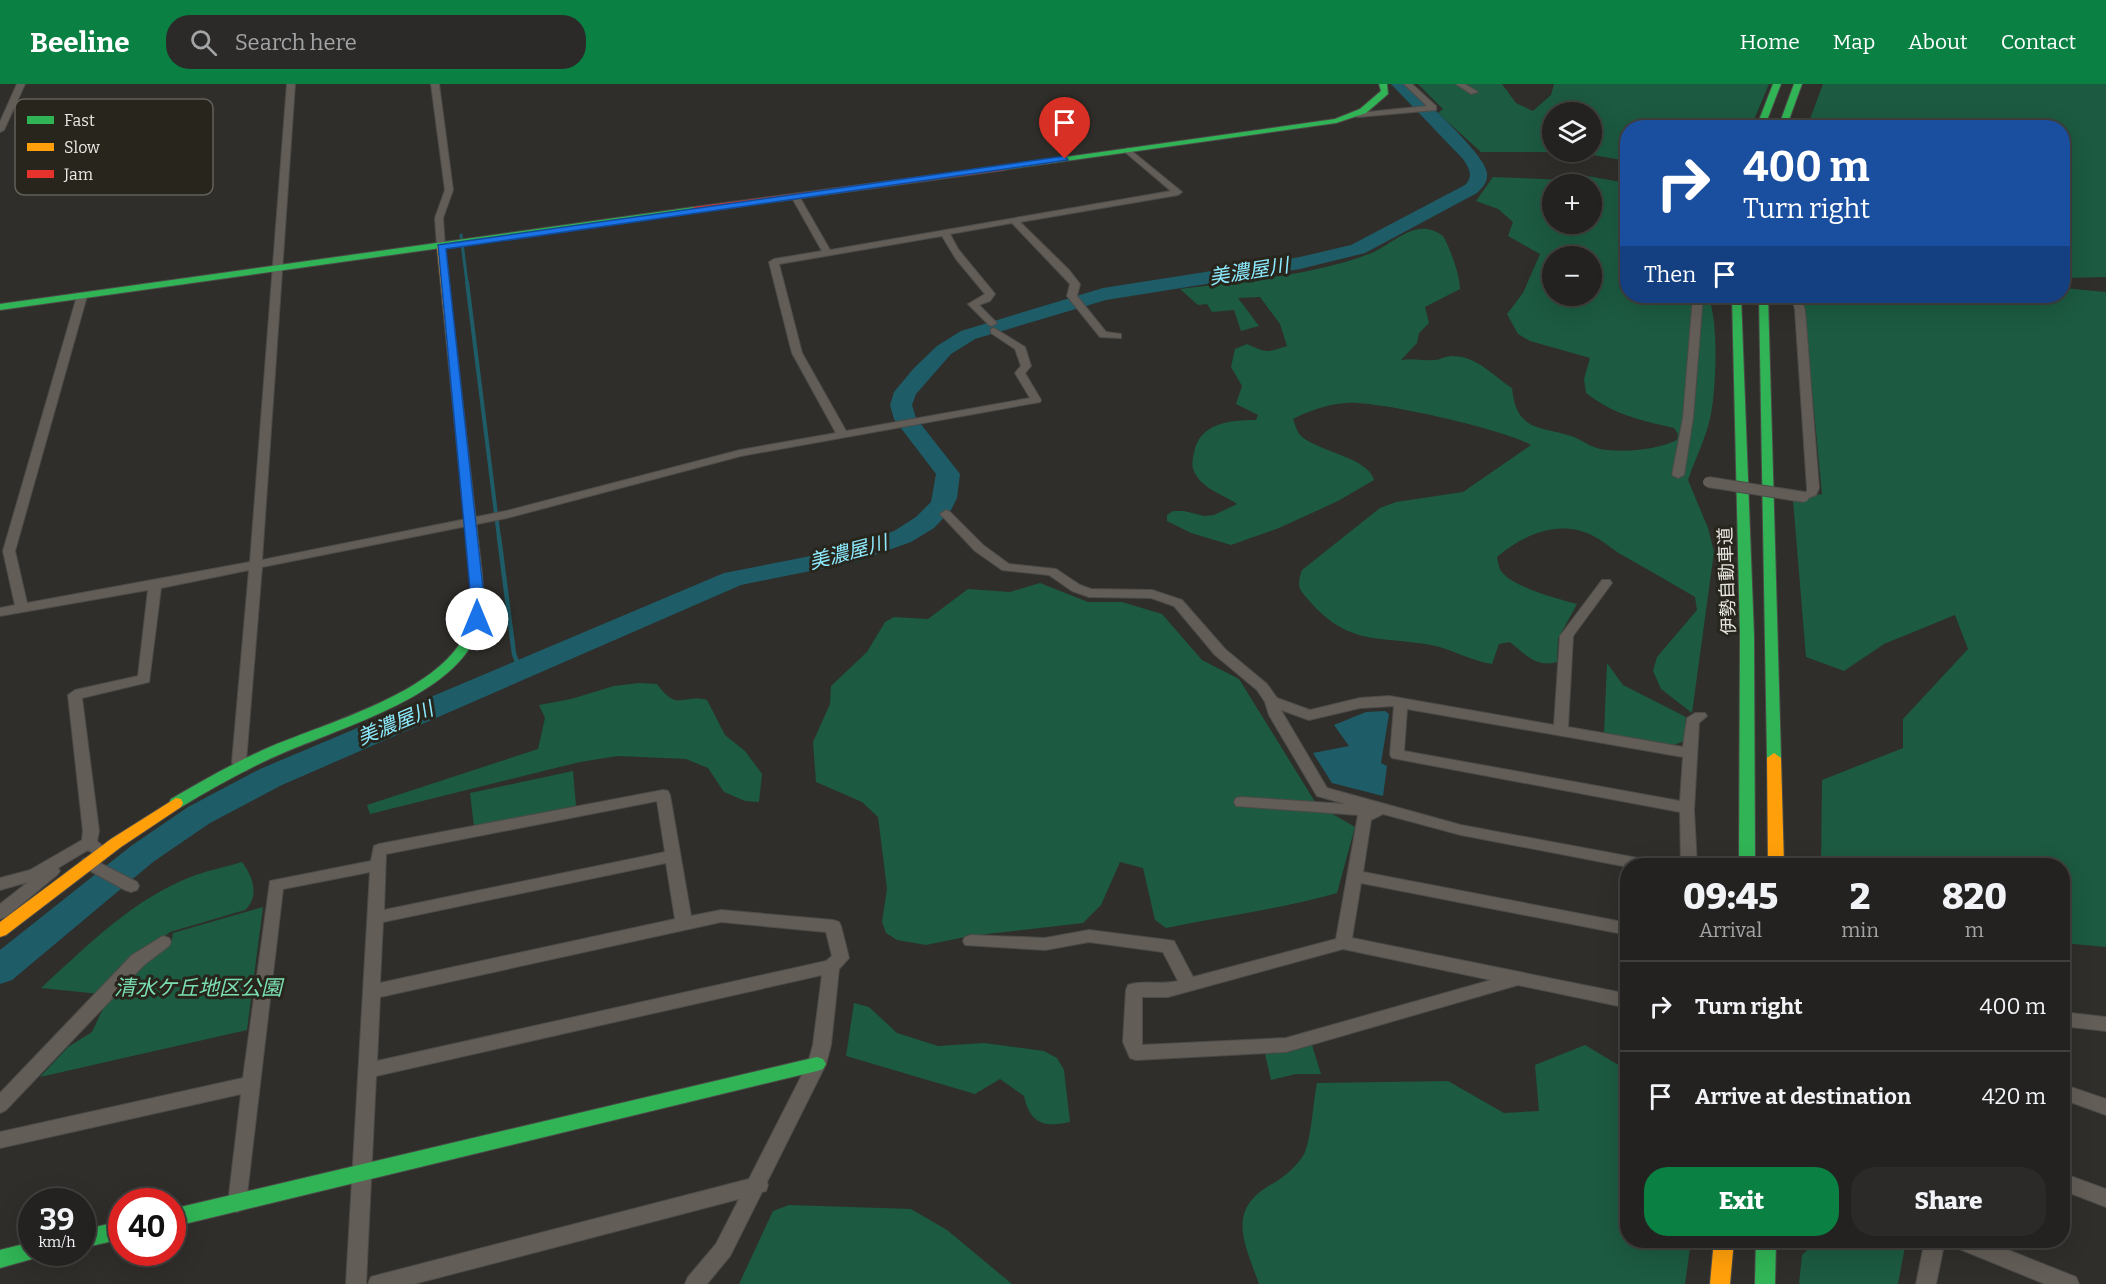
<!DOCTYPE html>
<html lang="en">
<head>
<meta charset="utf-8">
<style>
  body { margin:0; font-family:Bitter,"Noto Sans JP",serif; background:#2b2a29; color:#f1f3f6; height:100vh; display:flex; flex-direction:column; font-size:22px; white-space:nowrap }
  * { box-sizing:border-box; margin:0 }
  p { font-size:20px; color:#a3a4a5 }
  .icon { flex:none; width:33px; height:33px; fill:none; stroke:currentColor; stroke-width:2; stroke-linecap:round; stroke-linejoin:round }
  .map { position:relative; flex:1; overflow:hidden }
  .drawer { position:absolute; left:1620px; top:774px; width:450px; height:390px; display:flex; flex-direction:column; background:#232220; border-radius:24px; box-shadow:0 6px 24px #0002,0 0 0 2px #403f3e }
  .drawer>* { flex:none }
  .top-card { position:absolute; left:1620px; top:36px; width:450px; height:183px; border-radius:24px; box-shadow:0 6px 24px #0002,0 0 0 2px #403f3e; background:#1a4fa0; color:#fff; overflow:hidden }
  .tools { position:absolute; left:1542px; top:18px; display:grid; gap:12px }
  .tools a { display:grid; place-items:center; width:60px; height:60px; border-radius:50%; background:#232220; box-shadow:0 6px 24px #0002,0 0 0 2px #403f3e; font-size:30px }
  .speed { position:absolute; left:18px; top:1104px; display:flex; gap:12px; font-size:30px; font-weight:700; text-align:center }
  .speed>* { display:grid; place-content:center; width:78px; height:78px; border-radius:50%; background:#232220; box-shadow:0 6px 24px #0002,0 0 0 2px #403f3e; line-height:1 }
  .speed small { font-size:15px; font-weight:400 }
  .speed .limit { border:9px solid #d22; background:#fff; color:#111 }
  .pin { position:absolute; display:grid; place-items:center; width:51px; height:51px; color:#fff; margin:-62px -26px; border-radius:50% 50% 50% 0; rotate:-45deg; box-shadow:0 0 6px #0007 }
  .pin .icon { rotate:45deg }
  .me { position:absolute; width:66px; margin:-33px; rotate:0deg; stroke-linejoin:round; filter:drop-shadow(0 0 4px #0008) }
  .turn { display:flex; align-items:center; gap:21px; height:126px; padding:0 24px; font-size:27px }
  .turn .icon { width:78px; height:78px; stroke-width:2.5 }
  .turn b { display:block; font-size:42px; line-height:51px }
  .then { display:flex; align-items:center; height:57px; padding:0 24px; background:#0003; gap:12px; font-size:22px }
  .eta { display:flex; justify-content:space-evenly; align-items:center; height:102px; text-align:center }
  .eta b { font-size:36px; font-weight:800; line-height:42px }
  .button { display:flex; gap:12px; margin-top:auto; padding:12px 24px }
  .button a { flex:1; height:69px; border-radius:24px; background:#0b8043; color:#fff; font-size:24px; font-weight:800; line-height:69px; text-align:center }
  .button a+a { background:#2b2a29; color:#f1f3f6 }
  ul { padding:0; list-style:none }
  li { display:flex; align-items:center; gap:18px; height:90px; padding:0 24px; border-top:2px solid #403f3e }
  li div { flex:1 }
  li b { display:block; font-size:22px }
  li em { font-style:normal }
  header { display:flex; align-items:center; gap:36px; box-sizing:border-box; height:84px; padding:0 30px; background:#0b8043; color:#fff }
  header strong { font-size:28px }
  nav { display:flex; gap:33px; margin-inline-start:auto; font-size:21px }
  .search { width:420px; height:54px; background:#2b2a29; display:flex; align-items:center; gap:15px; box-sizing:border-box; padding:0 21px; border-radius:24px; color:#a3a4a5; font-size:22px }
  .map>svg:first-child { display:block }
  .green { fill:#1c5a41; fill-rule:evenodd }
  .water { fill:#1e5d68 }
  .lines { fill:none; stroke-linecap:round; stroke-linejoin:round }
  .stream-far2 { stroke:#1e5d68; stroke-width:3 }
  .stream-far1 { stroke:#1e5d68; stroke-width:4 }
  .stream { stroke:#1e5d68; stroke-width:4.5 }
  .river { fill:#1e5d68; fill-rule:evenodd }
  .street-casing { stroke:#4c4b49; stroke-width:2 }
  .fast-casing { stroke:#4c4b49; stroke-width:2 }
  .slow-casing { stroke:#4c4b49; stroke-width:2 }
  .jam-casing { stroke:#4c4b49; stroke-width:2 }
  .street { fill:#625d56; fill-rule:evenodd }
  .fast { fill:#30b455; fill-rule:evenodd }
  .slow { fill:#ff9f0a; fill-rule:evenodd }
  .jam { fill:#e5322d; fill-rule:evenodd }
  .street-bridge-casing { stroke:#4c4b49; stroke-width:12; stroke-linecap:butt }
  .street-bridge { stroke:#625d56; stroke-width:10 }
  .route { fill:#1a73e8; stroke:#114b97; stroke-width:1.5 }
  .labels { text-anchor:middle; stroke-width:6; stroke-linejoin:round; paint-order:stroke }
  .street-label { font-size:18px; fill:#eae9e4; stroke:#28251d }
  .water-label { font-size:20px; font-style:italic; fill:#8cebfe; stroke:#28251d }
  .near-park-label { font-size:21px; font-style:italic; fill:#79dfb1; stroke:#28251d }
  .key { fill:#28251d; stroke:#626059; stroke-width:1.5 }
  .key-label { font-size:16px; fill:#eae9e4 }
</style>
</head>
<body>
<header>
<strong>Beeline</strong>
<div class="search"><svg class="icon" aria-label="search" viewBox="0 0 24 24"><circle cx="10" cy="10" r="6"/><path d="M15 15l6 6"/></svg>Search here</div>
<nav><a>Home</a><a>Map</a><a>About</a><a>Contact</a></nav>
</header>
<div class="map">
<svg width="2106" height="1200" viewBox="0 0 2106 1200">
  <rect width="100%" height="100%" fill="#2f2e2a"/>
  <!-- green -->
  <path class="green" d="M1418 0H1502L1516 19 1533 27 1551 11 1554 0H1769L1751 43 1628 44 1627 77 1576 68H1592V28H1552V68H1564H1481L1438 29 1443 25Z
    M1823 0H2106V193L2063 194 2062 44 1807 43Z
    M1587 92 1627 99 1628 212H1708C1719 236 1716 303 1711 330 1707 352 1695 375 1688 396L1708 444 1714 468 1692 629 1661 605 1653 587 1657 573 1697 526 1695 513C1671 499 1647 485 1622 471 1613 466 1605 458 1595 453 1561 434 1524 450 1497 473 1498 478 1499 484 1501 487 1512 503 1559 515 1577 520L1558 555 1557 578C1536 584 1525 570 1510 558L1499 560 1492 580C1471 577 1452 565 1431 561 1382 552 1351 562 1313 521 1301 507 1295 505 1302 486L1380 424 1396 418 1463 408 1531 361C1506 346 1376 316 1346 319 1327 320 1309 327 1293 335 1295 340 1297 348 1301 352 1317 367 1369 374 1374 396L1338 417 1279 444 1231 461 1191 449 1167 437V431L1173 427H1184L1204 432 1214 431 1237 420C1224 411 1205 406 1196 391 1191 384 1192 377 1194 369 1199 339 1230 336 1256 336L1258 331 1236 320 1242 302 1231 283 1235 265 1247 260C1267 269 1265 269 1287 262L1280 240 1260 213 1238 214 1259 242 1241 247 1234 226 1212 228 1207 220 1198 221 1180 205C1242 197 1310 192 1369 170 1393 161 1416 131 1443 152 1450 164 1460 191 1460 205L1425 223 1429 239 1419 249 1417 259 1401 276C1413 274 1422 277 1434 276 1440 276 1445 272 1452 272 1477 272 1492 291 1512 304 1516 350 1544 342 1574 353 1583 357 1591 363 1600 365 1624 369 1656 366 1677 356L1678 350 1674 344C1639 336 1615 331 1586 309L1584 295 1590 274 1530 257 1518 250 1507 230 1523 209 1540 170 1508 152 1513 138 1498 125 1476 117 1493 93 1566 96ZM1552 100H1592V140H1552ZM1552 172H1592V212H1552Z
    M2063 204 2106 208V863L2063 859 2062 782 1821 781 1822 696 1903 664V635L1968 565 1955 531 1884 560 1844 587 1806 573 1793 416 1822 410 1803 212H1838L1839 217 1985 215 2006 212H2062Z
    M1040 499 1088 518H1122L1162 530 1202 576 1239 595 1317 721 1355 743 1337 809C1281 825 1223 832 1166 844L1155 836 1143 784 1120 778 1101 821 1083 839 970 852 926 861 897 856 886 849 882 838 887 805 878 733 862 718 816 698 813 658 830 620 831 602 867 568 885 538 894 533 928 535 968 505 1010 508Z
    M1607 579 1623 601 1686 633 1684 657 1674 661 1604 649Z
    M639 599 657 600C678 629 683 609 707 616L725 651 745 667 762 690 759 718 745 717 724 708 708 684 686 675 618 672 580 678 370 730 367 721 538 665 545 634 539 621 571 615 614 602Z
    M573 687 576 722 474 743 470 709Z
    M242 778C253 793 260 812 245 826L170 848 134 876 100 910 41 904C87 862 134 814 193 792 209 786 226 783 242 778Z
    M263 823 247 946 40 993 68 963 92 948 108 914 139 880 171 859 173 849Z
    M854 919 869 923 897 949 938 962 984 959 1044 967 1057 974 1064 986 1070 1038C1043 1044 1030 1039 1024 1012L1000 995 975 1010 846 972Z
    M1312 961 1321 990H1296L1271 996 1265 970 1287 968Z
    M1585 961 1627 986 1628 1156 1691 1157 1685 1200H1259C1245 1160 1225 1126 1272 1100 1284 1093 1299 1081 1305 1068 1312 1050 1313 1018 1317 999L1448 997 1504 1029 1539 1027 1535 981Z
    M789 1121 911 1125 947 1146 1012 1200H739L773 1127Z
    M1817 1157H1906L1898 1200H1799L1802 1171Z"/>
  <!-- water -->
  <path class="water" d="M1385 627 1389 630 1381 679 1387 682 1383 712 1332 699 1313 669 1349 662 1334 641 1366 628Z"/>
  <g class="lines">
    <!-- stream-far2 -->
    <path class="stream-far2" d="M461 151 467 199"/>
    <!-- stream-far1 -->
    <path class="stream-far1" d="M467 198 499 454"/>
    <!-- stream -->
    <path class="stream" d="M499 453 514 570 520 586"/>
    <!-- river -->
    <path class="river" d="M1391 0H1408C1423 15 1486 71 1487 89 1488 98 1483 103 1477 109L1365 169 1300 185 1106 216 975 255 951 270 916 310 912 321 916 334 960 390 957 414 951 426 934 444 911 458 855 478 741 501 282 701 210 739 153 778 12 896 0 900V866L131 762 188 723 260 685 724 489 841 466 894 447 916 433 931 418 936 390 894 335 890 321 894 308 914 284 937 262 961 247 1103 204 1300 173 1351 161 1465 101C1474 92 1469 84 1463 75Z"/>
    <!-- street casing -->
    <g class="street-casing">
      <path id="street" d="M17 0H25L4 46 0 48V38Z
        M287 0H295L262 476 506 427 740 366 836 349 792 269 769 178 774 175 822 167 791 112 792 110 799 112 830 166 1171 107 1125 68 1124 66 1128 64 1182 108 1178 111 1020 138 1069 186 1080 200 1077 212 1106 248 1121 250V254L1100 253 1067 212 1070 200 1012 139 950 150 958 165 995 210 990 217 979 221 997 239 992 242 989 241 968 220 985 210 956 175 942 152 779 180 802 269 846 347 1030 314 1015 289 1021 282 1015 265 991 249V245L994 244 1025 263 1031 282 1025 289 1041 316 1040 318 741 372 507 434 262 483 246 678 248 683 246 687H236L232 678 249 486 161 504 149 598 82 614 99 747 97 757 110 769 107 773 102 775 88 766 58 784 60 787 57 791 6 833 0 835V820L28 798 0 806V794L30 786 82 756 83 747 68 611 75 606 138 592 148 506 0 532V524L15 521 3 467 77 212 82 209 87 212 15 467 27 519 250 478Z
        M431 0H439L453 106 443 134 445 163 441 166 437 163 435 134 445 106Z
        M1404 0H1412L1436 22V26L1358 33 1354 31 1358 29 1427 22Z
        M1456 0H1465L1478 8 1471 10Z
        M1693 212H1703L1693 334 1684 391 1678 394 1672 391 1683 334Z
        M1792 212H1800L1805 226 1819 404 1816 411 1804 416 1798 413 1807 407V404L1795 226Z
        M946 426 950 428 983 461 1009 480 1056 485 1080 501 1091 505 1152 506 1182 516 1225 565 1267 600 1277 614 1310 626 1360 614 1389 612 1554 641 1560 552 1602 496H1610L1612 499 1573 552 1568 643 1683 663 1687 634 1695 629H1705L1707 632 1699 639 1694 726 1697 782H1681L1680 728 1392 674 1390 671 1394 622 1360 624 1309 636 1281 626 1327 704 1461 741 1659 778 1661 782 1628 783 1461 751 1383 730 1371 736 1363 788 1628 839V851L1361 799 1352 854 1628 910V924L1518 901 1286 968 1136 976 1130 974 1123 958 1126 906 1128 901C1144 896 1162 901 1178 897L1163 868 1089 858 1045 866 965 861 963 857 965 853 971 851 1045 854 1089 846 1168 856 1174 857 1193 893 1336 855 1358 731 1236 722 1234 718 1236 714 1241 713 1346 720 1317 712 1269 631 1265 618 1257 606 1215 571 1174 522 1151 514 1089 513 1072 507 1049 491 1002 486 975 467 942 432 940 430ZM1407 625 1683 673 1680 717 1404 667ZM1343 865 1491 896 1286 954 1142 961V913H1168Z
        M663 706 668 707 670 711 691 832 721 826 833 836 839 838 841 842 849 874 839 885 831 961 826 980 767 1098 768 1101 766 1107 762 1108 730 1172 707 1200H685L688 1193 716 1160 739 1115 414 1200H368L371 1193 378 1191 749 1095 808 979 813 961 822 891 376 992 366 1200H346L370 788 283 805 246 1119 244 1125 237 1128 230 1125 228 1119 241 1010 0 1064V1048L243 994 270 797 371 777 374 762 379 760ZM657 717 665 768 384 826 386 770ZM666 779 675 835 380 899 383 838ZM721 838 826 848 832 872 826 877 377 977 380 913Z
        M88 773 137 798 139 802 137 806 131 808 125 806 83 783 80 779 83 775Z
        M163 852 169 854 171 858 169 862 144 881 6 1026 0 1029V1009L132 871Z
        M2062 928 2106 933V947L2062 942Z
        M2062 1000 2106 1015V1031L2062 1015Z
        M2062 1089 2106 1105V1123L2062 1106Z
        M1925 1156H1945L1936 1200H1916Z
        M1950 1156H1983L2076 1193 2079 1200H2045L1952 1162Z"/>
    </g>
    <!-- fast casing -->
    <g class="fast-casing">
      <path id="fast" d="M1379 0H1387L1388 10 1366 29 1336 39 1002 86 998 84 1002 82 1335 35 1360 25 1381 7Z
        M1773 0H1781L1764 44H1756Z
        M1794 0H1802L1786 44H1778Z
        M694 123 697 124V128L0 226V220Z
        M1732 212H1741L1754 552 1755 782H1739L1740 552Z
        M1759 212H1768L1781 674 1774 679 1767 674Z
        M476 486 482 490C484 516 484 543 469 565 435 617 338 645 283 669 248 684 214 703 181 723H171L169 719 171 715C204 696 237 677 272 662 327 639 424 612 459 561 473 541 471 513 470 490Z
        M817 973 823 975 826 980 823 985 817 987 172 1143V1125Z
        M122 1137V1155L82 1164V1146Z
        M1756 1156H1776L1775 1200H1755Z
        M32 1158V1168H41L39 1173 0 1184V1166Z"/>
    </g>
    <!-- slow casing -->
    <g class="slow-casing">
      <path id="slow" d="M441 160 445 163 482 490 476 494 470 490 437 163Z
        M1774 669 1781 674 1784 782H1768L1767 674Z
        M176 714 181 715 183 719 181 723 121 763 6 851 0 853V838L111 755Z
        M1714 1156H1734L1730 1200H1710Z"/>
    </g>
    <!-- jam casing -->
    <g class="jam-casing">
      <path id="jam" d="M1002 82H1005V86L694 129 690 126 694 123Z"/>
    </g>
    <!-- street -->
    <use href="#street" class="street"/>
    <!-- fast -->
    <use href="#fast" class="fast"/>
    <!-- slow -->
    <use href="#slow" class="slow"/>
    <!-- jam -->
    <use href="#jam" class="jam"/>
    <!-- street-bridge casing -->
    <g class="street-bridge-casing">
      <path id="street-bridge" d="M1708 398 1804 413"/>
    </g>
    <!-- street-bridge -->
    <use href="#street-bridge" class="street-bridge"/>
  </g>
  <!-- route -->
  <path class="route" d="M1065 72 1068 76 446 165 483 504 484 535 482 537H473L438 161Z"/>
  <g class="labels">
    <!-- street labels -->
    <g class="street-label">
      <text transform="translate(1727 497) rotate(-92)" y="6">伊勢自動車道</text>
    </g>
    <!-- water labels -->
    <g class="water-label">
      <text transform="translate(1249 187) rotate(-9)" y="7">美濃屋川</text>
      <text transform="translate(848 468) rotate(-15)" y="7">美濃屋川</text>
      <text transform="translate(395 639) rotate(-23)" y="7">美濃屋川</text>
    </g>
    <!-- near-park labels -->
    <g class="near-park-label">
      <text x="198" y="911">清水ケ丘地区公園</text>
    </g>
  </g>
  <!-- legend -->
  <rect x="15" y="15" width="198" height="96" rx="9" class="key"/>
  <rect x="27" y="32" width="27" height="8" fill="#30b455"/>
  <rect x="27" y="59" width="27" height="8" fill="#ff9f0a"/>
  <rect x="27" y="86" width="27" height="8" fill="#e5322d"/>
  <g class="key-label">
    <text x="64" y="42">Fast</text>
    <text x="64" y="69">Slow</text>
    <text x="64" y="96">Jam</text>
  </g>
</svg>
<div class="tools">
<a><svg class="icon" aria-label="layers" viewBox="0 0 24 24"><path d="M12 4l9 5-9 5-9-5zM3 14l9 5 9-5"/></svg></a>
<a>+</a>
<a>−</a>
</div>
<div class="speed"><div>39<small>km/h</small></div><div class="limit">40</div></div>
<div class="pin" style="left:1065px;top:75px;background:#d93025"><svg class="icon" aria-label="arrive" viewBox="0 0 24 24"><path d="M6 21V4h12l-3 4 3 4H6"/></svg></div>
<svg class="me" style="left:477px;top:535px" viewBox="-20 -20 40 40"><circle r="19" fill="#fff"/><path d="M0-13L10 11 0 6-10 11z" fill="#1a73e8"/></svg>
<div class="top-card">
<div class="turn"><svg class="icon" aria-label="right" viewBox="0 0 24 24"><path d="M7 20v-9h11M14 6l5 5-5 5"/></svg><div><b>400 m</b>Turn right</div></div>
<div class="then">Then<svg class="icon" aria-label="arrive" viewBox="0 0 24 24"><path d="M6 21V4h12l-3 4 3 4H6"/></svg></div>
</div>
<section class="drawer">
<div class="eta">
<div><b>09:45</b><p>Arrival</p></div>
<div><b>2</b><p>min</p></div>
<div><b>820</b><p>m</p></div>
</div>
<ul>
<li><svg class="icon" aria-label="right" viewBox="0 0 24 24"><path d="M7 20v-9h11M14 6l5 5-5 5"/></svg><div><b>Turn right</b></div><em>400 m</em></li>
<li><svg class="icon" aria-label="arrive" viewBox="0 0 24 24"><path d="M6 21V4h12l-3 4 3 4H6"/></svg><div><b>Arrive at destination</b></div><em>420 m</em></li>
</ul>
<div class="button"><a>Exit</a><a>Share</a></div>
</section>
</div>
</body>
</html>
